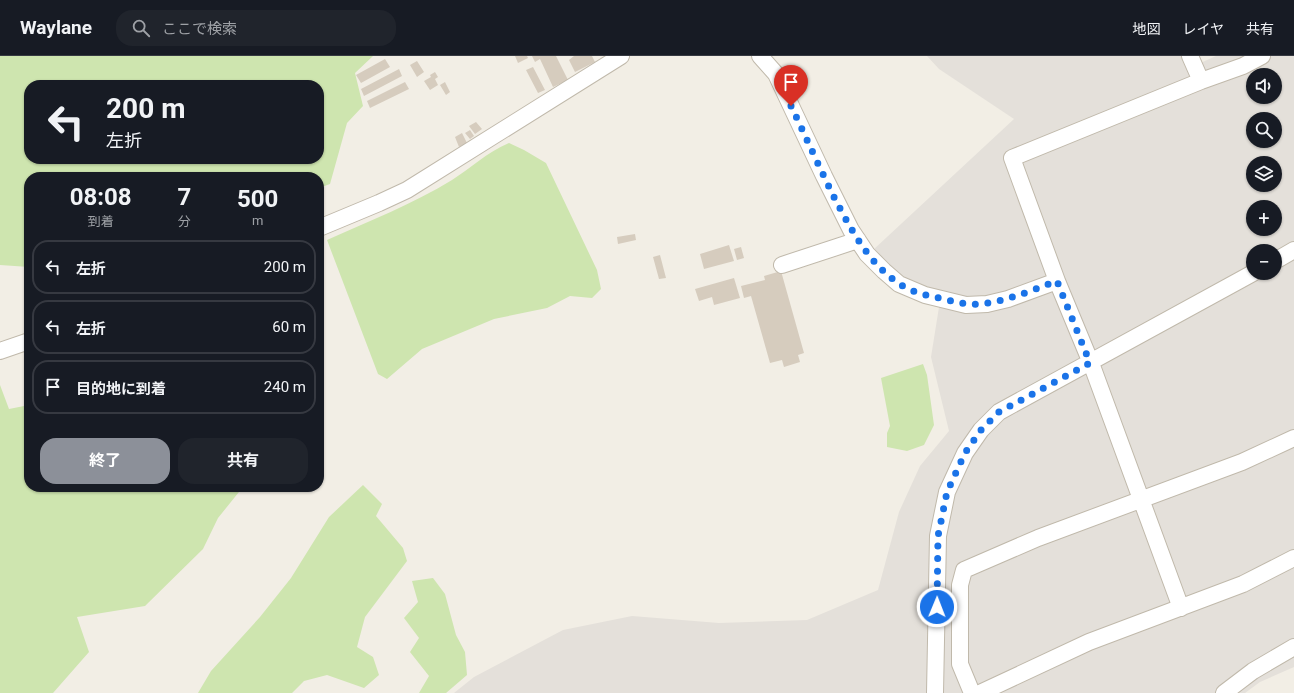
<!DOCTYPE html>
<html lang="ja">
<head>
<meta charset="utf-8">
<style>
  body { margin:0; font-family:Roboto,"Noto Sans JP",sans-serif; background:#20242c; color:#f1f3f6; height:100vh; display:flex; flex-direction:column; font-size:15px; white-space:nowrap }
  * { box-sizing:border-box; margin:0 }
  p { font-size:13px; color:#9ea1a6 }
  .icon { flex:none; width:22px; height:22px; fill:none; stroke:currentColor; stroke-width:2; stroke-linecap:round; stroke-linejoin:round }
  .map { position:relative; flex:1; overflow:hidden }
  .drawer { position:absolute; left:24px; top:116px; width:300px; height:320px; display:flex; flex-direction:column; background:#171b24; border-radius:16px; box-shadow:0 1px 3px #0004 }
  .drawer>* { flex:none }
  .top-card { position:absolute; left:24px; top:24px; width:300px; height:84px; border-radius:16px; box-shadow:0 1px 3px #0004; background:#171b24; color:#f1f3f6; overflow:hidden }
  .tools { position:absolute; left:1246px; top:12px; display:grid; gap:8px }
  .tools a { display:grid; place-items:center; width:36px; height:36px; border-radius:50%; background:#171b24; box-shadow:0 1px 3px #0004; font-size:20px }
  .pin { position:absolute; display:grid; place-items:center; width:34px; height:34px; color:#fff; margin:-41px -17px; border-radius:50% 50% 50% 0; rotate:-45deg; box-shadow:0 0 4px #0007 }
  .pin .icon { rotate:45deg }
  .me { position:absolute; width:44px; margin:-22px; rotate:1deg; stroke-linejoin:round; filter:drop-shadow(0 0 3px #0008) }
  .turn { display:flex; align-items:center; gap:14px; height:84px; padding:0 16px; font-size:18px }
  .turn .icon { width:52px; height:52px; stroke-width:2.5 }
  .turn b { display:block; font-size:28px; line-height:34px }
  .eta { display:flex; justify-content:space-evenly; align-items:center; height:68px; text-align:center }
  .eta b { font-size:24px; font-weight:700; line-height:28px }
  .primary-button { display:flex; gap:8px; margin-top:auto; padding:8px 16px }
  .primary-button a { flex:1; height:46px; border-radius:16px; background:#8c9099; color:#fff; font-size:16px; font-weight:700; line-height:46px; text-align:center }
  .primary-button a+a { background:#20242c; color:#f1f3f6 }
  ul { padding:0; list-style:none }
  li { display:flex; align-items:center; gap:12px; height:54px; margin:0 8px 6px; padding:0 8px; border:2px solid #363941; border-radius:16px }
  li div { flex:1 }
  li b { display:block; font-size:15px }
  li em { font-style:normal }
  header { display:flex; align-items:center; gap:24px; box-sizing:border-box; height:56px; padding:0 20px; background:#171b24; border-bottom:1px solid #363941 }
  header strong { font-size:19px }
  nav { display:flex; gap:22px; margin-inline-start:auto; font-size:14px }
  .search { width:280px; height:36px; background:#20242c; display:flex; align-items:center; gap:10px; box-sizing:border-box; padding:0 14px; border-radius:16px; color:#9ea1a6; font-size:15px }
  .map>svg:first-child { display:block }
  .industrial { fill:#e4e0da; fill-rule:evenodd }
  .green { fill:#cee5af; fill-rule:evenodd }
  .building { fill:#d6ccbe }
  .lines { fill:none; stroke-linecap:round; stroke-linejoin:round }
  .minor-casing { stroke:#c0b9ab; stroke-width:18 }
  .minor { stroke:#fff; stroke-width:16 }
  .route { stroke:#1a73e8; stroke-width:7; stroke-dasharray:0 12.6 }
</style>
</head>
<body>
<header>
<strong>Waylane</strong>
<div class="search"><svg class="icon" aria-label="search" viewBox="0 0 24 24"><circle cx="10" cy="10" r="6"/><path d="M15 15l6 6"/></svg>ここで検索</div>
<nav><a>地図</a><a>レイヤ</a><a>共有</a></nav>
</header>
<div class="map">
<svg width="1294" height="637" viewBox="0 0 1294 637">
  <rect width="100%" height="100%" fill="#f2eee5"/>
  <!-- industrial -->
  <path class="industrial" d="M927 0H1182L1187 13 1216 0H1294V611L1260 626 1245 637H454L474 621 563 574 632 560 719 567 807 564 878 534 899 456 920 410 949 375 931 301 939 251 944 236 913 226 889 211 873 194 1014 63 939 13ZM1253 19H1275V41H1253ZM1253 63H1275V85H1253ZM1253 107H1275V129H1253ZM1253 151H1275V173H1253ZM1253 195H1275V217H1253Z"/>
  <!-- green -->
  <path class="green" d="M0 0H373L355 17 363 50 347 67 330 128 319 132V121H29V211L0 209ZM29 29H319V103H29Z
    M509 87 524 94 546 107 597 214 601 233 592 242 570 240 547 252 494 263 422 293 387 323 378 318 327 184C369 165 413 148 452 124 471 112 487 96 509 87Z
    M923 308 927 319 934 369 924 389 907 395 887 391V377L890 370 881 322Z
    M0 329 9 353 29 349V431H243L218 462 203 493 145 550 77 561 89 596 53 637H0Z
    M363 429 382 448 376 460 403 492 407 505 365 561 357 591 373 601 379 619 364 632 327 619 304 625 292 637H198L211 615 260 561 291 522 329 461Z
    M433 522 445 538 456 579 465 596 467 619 446 637H419L429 620 410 596 419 582 404 562 418 546 412 525Z"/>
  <!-- building -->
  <path class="building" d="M515 0H527L528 2 518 7Z
    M532 0H556L568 24 553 31 540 3 535 6Z
    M574 0H592L595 6 575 16 569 4Z
    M385 3 390 11 361 27 356 19Z
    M417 5 424 16 417 21 410 9Z
    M533 11 545 34 538 37 526 14Z
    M399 13 402 20 364 40 361 33Z
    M435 16 438 21 435 23 438 29 430 34 424 25 431 21 430 19Z
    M405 26 409 33 370 52 367 45Z
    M445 26 450 36 446 39 440 29Z
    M476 66 482 73 475 78 469 70Z
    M470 74 474 80 470 83 465 77Z
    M462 77 467 87 459 91 455 81Z
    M635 178 636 184 618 188 617 181Z
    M729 189 734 205 704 213 700 198Z
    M741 191 744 202 737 204 734 193Z
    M660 199 666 222 659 223 653 201Z
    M781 215 804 297 798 299 800 306 784 311 782 304 770 307 751 240 744 242 741 230 765 224 764 220Z
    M734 222 740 242 714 249 712 241 699 245 695 233Z"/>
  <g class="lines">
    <!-- minor casing -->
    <g class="minor-casing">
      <path id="minor" d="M760 0 776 18 824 120 851 174 867 198 884 215 899 228 925 239 966 249 987 248 1008 243 1057 225 1012 102 1201 25 1243 10 1262 0
        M1190 0 1201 25
        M319 172 379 147 407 134 621 0
        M1275 205 1294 194
        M782 209 858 184
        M1057 225 1091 307 1181 552
        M0 295 29 285
        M935 637 938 480 947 436 965 397 981 374 999 356 1253 217
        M972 637 960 608V529L964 514 1038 482 1242 406 1294 382
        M980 637 1089 586 1243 528 1294 502
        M1224 637 1253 615 1294 591"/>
    </g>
    <!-- minor -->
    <use href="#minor" class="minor"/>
  </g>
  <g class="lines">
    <!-- route -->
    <path class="route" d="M791 50C806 81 820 113 835 143 852 175 868 206 898 227 911 236 928 240 944 243 959 247 973 250 988 247 1012 243 1035 233 1057 225L1090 307 999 356 981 374 965 397 947 436 938 480 937 551"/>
  </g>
</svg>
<div class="tools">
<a><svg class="icon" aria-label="sound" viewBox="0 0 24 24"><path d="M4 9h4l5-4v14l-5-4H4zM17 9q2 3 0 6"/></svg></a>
<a><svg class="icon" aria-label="search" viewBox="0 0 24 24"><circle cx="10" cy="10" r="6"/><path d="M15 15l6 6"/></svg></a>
<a><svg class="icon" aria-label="layers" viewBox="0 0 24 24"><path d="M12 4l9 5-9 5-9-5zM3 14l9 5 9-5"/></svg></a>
<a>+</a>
<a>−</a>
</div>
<div class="pin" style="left:791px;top:50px;background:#d93025"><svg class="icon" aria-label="arrive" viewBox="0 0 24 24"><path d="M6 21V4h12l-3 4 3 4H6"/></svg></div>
<svg class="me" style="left:937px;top:551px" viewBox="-20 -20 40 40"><circle r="17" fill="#1a73e8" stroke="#fff" stroke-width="3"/><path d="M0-11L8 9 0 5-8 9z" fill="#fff"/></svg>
<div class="top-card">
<div class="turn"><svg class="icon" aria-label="left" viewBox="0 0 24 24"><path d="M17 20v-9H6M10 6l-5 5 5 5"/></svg><div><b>200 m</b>左折</div></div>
</div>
<section class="drawer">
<div class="eta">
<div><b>08:08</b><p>到着</p></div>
<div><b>7</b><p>分</p></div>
<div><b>500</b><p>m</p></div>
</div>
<ul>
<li><svg class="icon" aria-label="left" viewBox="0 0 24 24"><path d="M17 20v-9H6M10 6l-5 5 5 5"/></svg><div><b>左折</b></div><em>200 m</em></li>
<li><svg class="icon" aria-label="left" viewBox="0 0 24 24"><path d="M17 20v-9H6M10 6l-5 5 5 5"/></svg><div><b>左折</b></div><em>60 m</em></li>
<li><svg class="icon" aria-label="arrive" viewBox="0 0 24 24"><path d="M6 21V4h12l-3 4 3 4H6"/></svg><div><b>目的地に到着</b></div><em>240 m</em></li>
</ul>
<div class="primary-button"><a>終了</a><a>共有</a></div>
</section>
</div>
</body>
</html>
